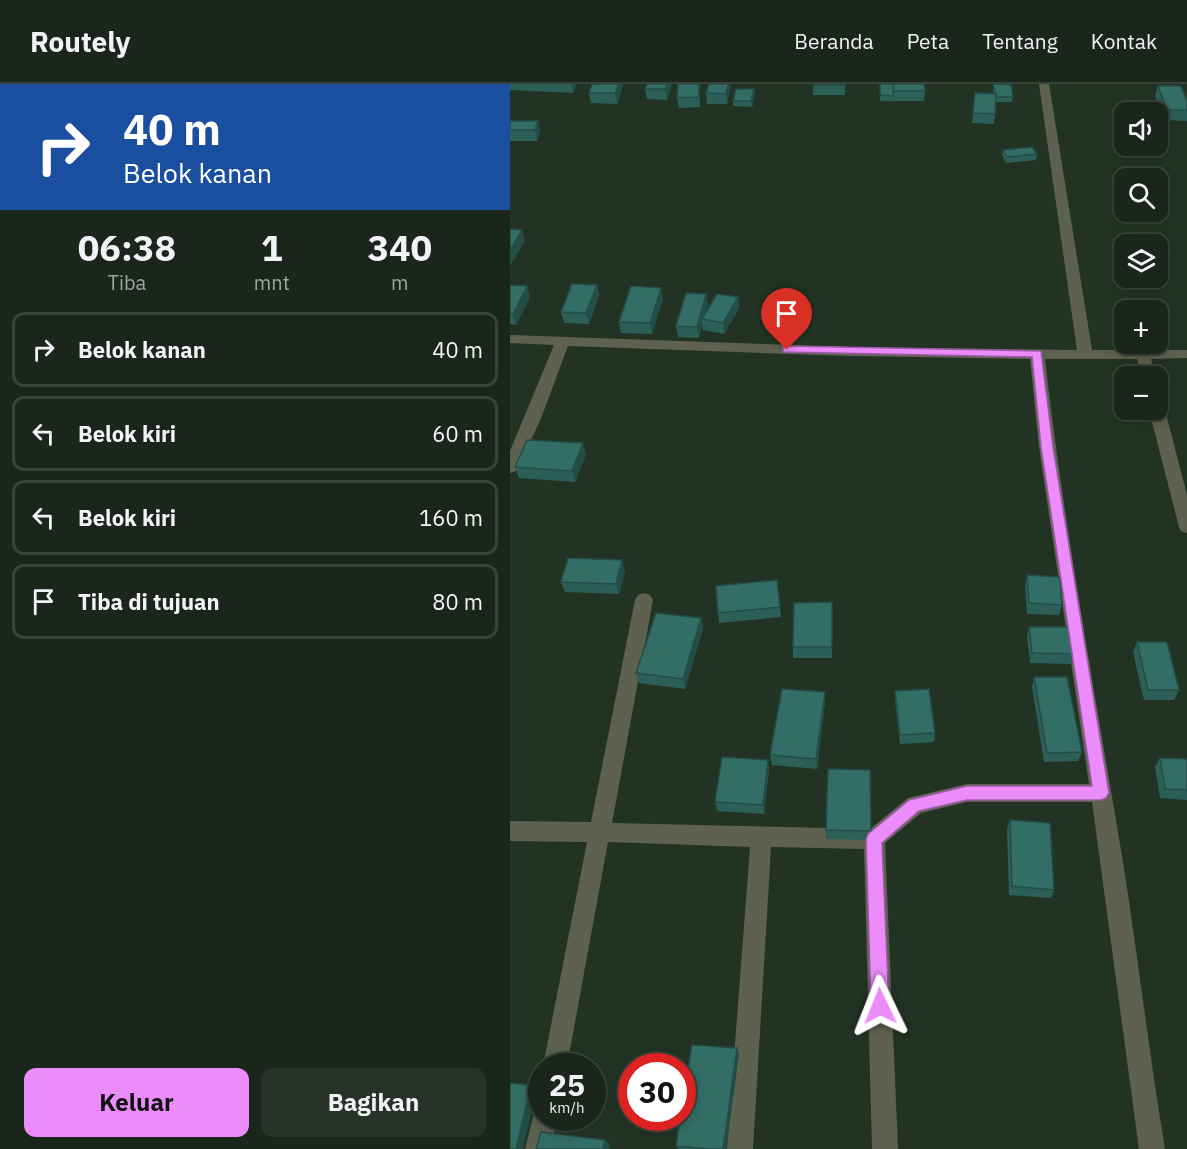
<!DOCTYPE html>
<html lang="id">
<head>
<meta charset="utf-8">
<style>
  body { margin:0; font-family:"IBM Plex Sans",sans-serif; background:#273228; color:#f1f3f6; height:100vh; display:flex; flex-direction:column; font-size:22px; white-space:nowrap }
  * { box-sizing:border-box; margin:0 }
  p { font-size:20px; color:#9fa5a3 }
  .icon { flex:none; width:33px; height:33px; fill:none; stroke:currentColor; stroke-width:2; stroke-linecap:round; stroke-linejoin:round }
  .map { position:relative; flex:1; overflow:hidden }
  .drawer { display:flex; flex-direction:column; background:#1a261b; width:510px }
  .drawer>* { flex:none }
  .banner { background:#1a4fa0; color:#fff; overflow:hidden }
  .buttons { position:absolute; left:604px; top:18px; display:grid; gap:12px }
  .buttons a { display:grid; place-items:center; width:54px; height:54px; border-radius:12px; background:#1a261b; box-shadow:0 3px 15px #0003,0 0 0 2px #38433a; font-size:30px }
  .speed { position:absolute; left:18px; top:969px; display:flex; gap:12px; font-size:30px; font-weight:700; text-align:center }
  .speed>* { display:grid; place-content:center; width:78px; height:78px; border-radius:50%; background:#1a261b; box-shadow:0 3px 15px #0003,0 0 0 2px #38433a; line-height:1 }
  .speed small { font-size:15px; font-weight:400 }
  .speed .limit { border:9px solid #d22; background:#fff; color:#111 }
  .pin { position:absolute; display:grid; place-items:center; width:51px; height:51px; color:#fff; margin:-62px -26px; border-radius:50% 50% 50% 0; rotate:-45deg; box-shadow:0 0 6px #0007 }
  .pin .icon { rotate:45deg }
  .me { position:absolute; width:66px; margin:-33px; rotate:358deg; stroke-linejoin:round; filter:drop-shadow(0 0 4px #0008) }
  .turn { display:flex; align-items:center; gap:21px; height:126px; padding:0 24px; font-size:27px }
  .turn .icon { width:78px; height:78px; stroke-width:2.5 }
  .turn b { display:block; font-size:42px; line-height:51px }
  .eta { display:flex; justify-content:space-evenly; align-items:center; height:102px; text-align:center }
  .eta b { font-size:36px; font-weight:800; line-height:42px }
  .button { display:flex; gap:12px; margin-top:auto; padding:12px 24px }
  .button a { flex:1; height:69px; border-radius:12px; background:#ec8cfb; color:#111; font-size:24px; font-weight:800; line-height:69px; text-align:center }
  .button a+a { background:#273228; color:#f1f3f6 }
  ul { padding:0; list-style:none }
  li { display:flex; align-items:center; gap:18px; height:75px; margin:0 12px 9px; padding:0 12px; border:3px solid #38433a; border-radius:12px }
  li div { flex:1 }
  li b { display:block; font-size:22px }
  li em { font-style:normal }
  header { display:flex; align-items:center; gap:36px; box-sizing:border-box; height:84px; padding:0 30px; background:#1a261b; border-bottom:2px solid #38433a }
  header strong { font-size:28px }
  nav { display:flex; gap:33px; margin-inline-start:auto; font-size:21px }
  main { display:flex; flex:1; min-height:0 }
  .map>svg:first-child { display:block }
  .lines { fill:none; stroke-linecap:round; stroke-linejoin:round }
  .minor { fill:#5e614f; fill-rule:evenodd }
  .wall { fill:#2c5f58 }
  .shaded-wall { fill:#244d47 }
  .building { fill:#336e66; stroke:#244d47; stroke-width:1.5 }
  .route { fill:#ec8cfb; stroke:#995ba3; stroke-width:1.5 }
</style>
</head>
<body>
<header>
<strong>Routely</strong>
<nav><a>Beranda</a><a>Peta</a><a>Tentang</a><a>Kontak</a></nav>
</header>
<main>
<section class="drawer">
<div class="banner">
<div class="turn"><svg class="icon" aria-label="right" viewBox="0 0 24 24"><path d="M7 20v-9h11M14 6l5 5-5 5"/></svg><div><b>40 m</b>Belok kanan</div></div>
</div>
<div class="eta">
<div><b>06:38</b><p>Tiba</p></div>
<div><b>1</b><p>mnt</p></div>
<div><b>340</b><p>m</p></div>
</div>
<ul>
<li><svg class="icon" aria-label="right" viewBox="0 0 24 24"><path d="M7 20v-9h11M14 6l5 5-5 5"/></svg><div><b>Belok kanan</b></div><em>40 m</em></li>
<li><svg class="icon" aria-label="left" viewBox="0 0 24 24"><path d="M17 20v-9H6M10 6l-5 5 5 5"/></svg><div><b>Belok kiri</b></div><em>60 m</em></li>
<li><svg class="icon" aria-label="left" viewBox="0 0 24 24"><path d="M17 20v-9H6M10 6l-5 5 5 5"/></svg><div><b>Belok kiri</b></div><em>160 m</em></li>
<li><svg class="icon" aria-label="arrive" viewBox="0 0 24 24"><path d="M6 21V4h12l-3 4 3 4H6"/></svg><div><b>Tiba di tujuan</b></div><em>80 m</em></li>
</ul>
<div class="button"><a>Keluar</a><a>Bagikan</a></div>
</section>
<div class="map">
<svg width="677" height="1065" viewBox="0 0 677 1065">
  <rect width="100%" height="100%" fill="#223324"/>
  <g class="lines">
    <!-- minor -->
    <path class="minor" d="M529 0H539L582 266H677V274L641 275 645 292H631L627 275H535C554 443 585 610 613 778 628 873 639 969 655 1065H629L582 718H457L411 729 375 759 388 1065H362L354 765 261 763 243 1065H217L240 763 98 758 57 982H33L77 758 0 757V737L81 738 125 516 128 511 134 509 140 511 143 516 102 739 360 745 398 714 457 700H579L529 363 520 275 338 272 58 262 30 337 8 383 6 387 0 389V367L44 261 0 259V251L338 263 567 266Z
      M648 321 655 326 677 411V449L671 447 669 443 639 326H648Z
      M32 1022V1034H47L41 1065H15L25 1025Z"/>
  </g>
  <!-- wall -->
  <path class="wall" d="M0 0H67L63 9 0 6Z
    M82 0H113L107 20 81 19 79 9Z
    M137 0H162L157 16 137 15 135 5Z
    M168 0H190V23L169 24 167 14Z
    M303 0H335V11H303Z
    M370 0 415 7 414 17H370Z
    M483 0 503 13 502 18H486L484 40 462 39 465 9 483 10Z
    M648 2 677 17V37L654 36 645 12Z
    M220 4 217 20H197L196 9Z
    M244 5 245 11 242 23 223 22V17Z
    M0 37H28L30 47 27 57H0Z
    M493 66 527 70 526 76 496 79 492 71Z
    M0 201 17 202 20 213 6 241 0 240Z
    M87 201 89 212 79 240 54 239 51 228Z
    M196 210 198 221 196 229 228 213 229 224 214 250 193 246 192 241 189 254 168 253 166 242Z
    M153 215 142 250 111 249 109 238Z
    M76 370 65 398 9 394 5 383Z
    M115 487 109 510 55 508 51 498Z
    M517 491 552 521 549 531 517 530 515 502Z
    M267 496 271 533 209 539 208 529Z
    M322 518V574H283V563Z
    M191 534 193 544 175 605 129 599 126 589Z
    M519 543 564 570 561 580 520 579 517 553Z
    M627 558 669 606 664 616H634L623 568Z
    M524 593 572 668 568 677 534 678 522 603Z
    M385 607 425 649 424 658 390 660 385 617Z
    M315 608V618L307 685 262 681 260 671Z
    M650 674 677 675V716L650 714 645 683Z
    M259 685 254 730 207 727 205 718Z
    M500 736 544 806 541 814 499 811 497 745Z
    M316 746 361 747V756L316 755Z
    M227 964 229 970 216 1065H168L166 1062Z"/>
  <!-- shaded-wall -->
  <path class="shaded-wall" d="M61 0H67L63 9Z
    M109 0 113 1 107 20 105 9Z
    M157 0H162L157 16 155 5Z
    M189 0H190V23L189 13Z
    M218 0H220V4L217 20 216 10Z
    M244 5 245 11 242 23 241 17Z
    M28 37 30 47 27 57 25 46Z
    M12 146 15 157 0 182V166Z
    M87 201 89 212 79 240 76 229Z
    M17 202 20 213 6 241 3 230Z
    M151 204 153 215 142 250 140 239Z
    M196 210 198 221 194 236 192 235V241L189 254 187 243Z
    M228 213 229 224 214 250 213 239Z
    M73 359 76 370 65 398 62 387Z
    M112 476 115 487 109 510 106 500Z
    M191 534 193 544 175 605 173 595Z
    M315 608V618L307 685 306 675Z
    M258 676 259 685 254 730 253 721Z
    M227 964 229 970 216 1065H213Z
    M21 1001 27 1006 13 1065H6Z
    M95 1056 100 1060 99 1065H93Z"/>
  <!-- building -->
  <path class="building" d="M82 0H109L105 9H79Z
    M137 0H157L155 5H135Z
    M168 0H189V13L167 14Z
    M199 0H218L216 10 196 9Z
    M303 0H335V1H303Z
    M370 0H383V12L370 11Z
    M383 0H414L415 7H384Z
    M483 0 501 1 503 13H486V10H485Z
    M648 2H671L677 17V26H657Z
    M226 5H244L241 17H223Z
    M465 9 486 10 485 30 463 29Z
    M0 37H28L25 46H0Z
    M522 63 527 70 497 73 493 66Z
    M0 145 12 146 0 166Z
    M62 200 87 201 76 229 51 228Z
    M0 201 17 202 3 230 0 229Z
    M121 202 151 204 140 239 109 238Z
    M176 209 196 210 187 243 166 242Z
    M207 210 228 213 213 239 192 235Z
    M17 356 73 359 62 387 5 383Z
    M58 474 112 476 106 500 51 498Z
    M517 491 550 493 552 521 519 519Z
    M267 496 270 523 208 529 206 502Z
    M322 518V563H283L284 519Z
    M146 529 191 534 173 595 126 589Z
    M519 543H560L564 570 522 569Z
    M627 558H657L669 606H638Z
    M524 593H557L572 668 537 669Z
    M272 605 315 608 306 675 260 671Z
    M419 605 425 649 390 651 385 607Z
    M212 673 258 676 253 721 205 718Z
    M650 674 677 675V706L655 705Z
    M318 685 360 686 361 747 316 746Z
    M500 736 540 739 544 806 502 802Z
    M182 961 227 964 213 1065H200L166 1062 170 1034H172V1020Z
    M0 999 21 1001 6 1065H0Z
    M31 1048 95 1056 93 1065H26Z"/>
  <!-- route -->
  <path class="route" d="M277 262 531 267 543 363 599 709 596 714 591 716H457L409 727 372 759 379 922 376 929 370 931 364 929 361 922 356 756 358 750 399 716 457 702H582L531 363 522 273 273 268V263Z"/>
</svg>
<div class="buttons">
<a><svg class="icon" aria-label="sound" viewBox="0 0 24 24"><path d="M4 9h4l5-4v14l-5-4H4zM17 9q2 3 0 6"/></svg></a>
<a><svg class="icon" aria-label="search" viewBox="0 0 24 24"><circle cx="10" cy="10" r="6"/><path d="M15 15l6 6"/></svg></a>
<a><svg class="icon" aria-label="layers" viewBox="0 0 24 24"><path d="M12 4l9 5-9 5-9-5zM3 14l9 5 9-5"/></svg></a>
<a>+</a>
<a>−</a>
</div>
<div class="speed"><div>25<small>km/h</small></div><div class="limit">30</div></div>
<div class="pin" style="left:277px;top:266px;background:#d93025"><svg class="icon" aria-label="arrive" viewBox="0 0 24 24"><path d="M6 21V4h12l-3 4 3 4H6"/></svg></div>
<svg class="me" style="left:370px;top:922px" viewBox="-20 -20 40 40"><path d="M0-17L14 15 0 8-14 15z" fill="#ec8cfb" stroke="#fff" stroke-width="4"/></svg>
</div>
</main>
</body>
</html>
